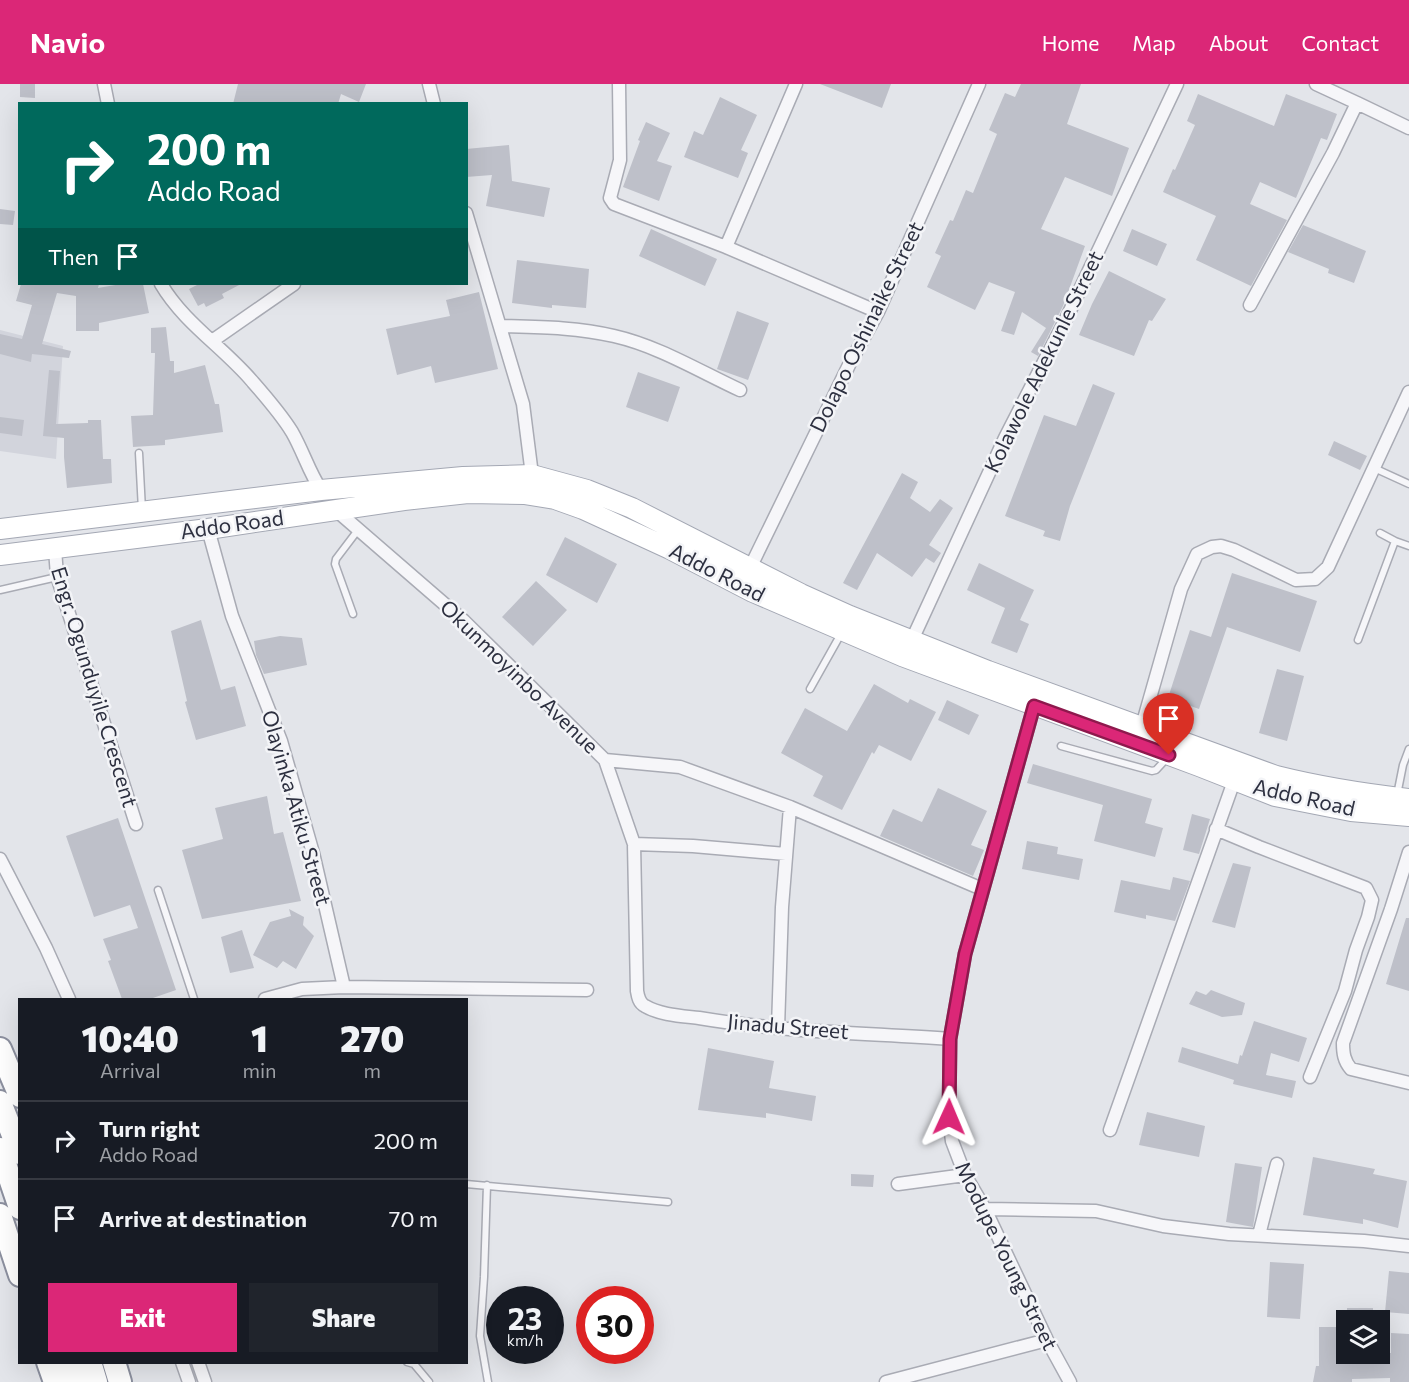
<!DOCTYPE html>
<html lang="en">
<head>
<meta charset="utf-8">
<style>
  body { margin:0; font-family:Commissioner,sans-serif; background:#20242c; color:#f1f3f6; height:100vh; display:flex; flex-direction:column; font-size:22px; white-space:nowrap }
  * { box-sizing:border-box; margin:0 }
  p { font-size:20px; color:#9ea1a6 }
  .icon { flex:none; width:33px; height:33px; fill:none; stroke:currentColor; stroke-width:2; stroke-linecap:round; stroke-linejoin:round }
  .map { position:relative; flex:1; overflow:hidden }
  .drawer { position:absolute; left:18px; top:914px; width:450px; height:366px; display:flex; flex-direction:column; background:#171b24; border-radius:0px; box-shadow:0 6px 24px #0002 }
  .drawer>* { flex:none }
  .banner { position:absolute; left:18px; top:18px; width:450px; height:183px; border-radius:0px; box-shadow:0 6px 24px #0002; background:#00695c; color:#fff; overflow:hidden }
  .tools { position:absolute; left:1336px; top:1226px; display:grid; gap:12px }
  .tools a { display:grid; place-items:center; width:54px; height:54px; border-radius:0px; background:#171b24; box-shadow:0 6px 24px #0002; font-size:30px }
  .speed { position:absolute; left:486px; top:1202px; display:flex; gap:12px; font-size:30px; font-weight:700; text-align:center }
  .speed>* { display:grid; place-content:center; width:78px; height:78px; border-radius:50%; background:#171b24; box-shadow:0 6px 24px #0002; line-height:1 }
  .speed small { font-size:15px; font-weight:400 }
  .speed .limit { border:9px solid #d22; background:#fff; color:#111 }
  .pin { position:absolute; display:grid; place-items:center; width:51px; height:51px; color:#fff; margin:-62px -26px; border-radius:50% 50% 50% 0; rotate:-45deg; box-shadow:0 0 6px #0007 }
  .pin .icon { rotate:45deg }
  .me { position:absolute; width:66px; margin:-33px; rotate:1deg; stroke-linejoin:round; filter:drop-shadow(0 0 4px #0008) }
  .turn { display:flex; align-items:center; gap:21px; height:126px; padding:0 30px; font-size:27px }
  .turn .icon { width:78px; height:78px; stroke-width:2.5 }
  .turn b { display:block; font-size:42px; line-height:51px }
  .then { display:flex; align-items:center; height:57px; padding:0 30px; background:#0003; gap:12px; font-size:22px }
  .eta { display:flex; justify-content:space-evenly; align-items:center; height:102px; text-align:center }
  .eta b { font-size:36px; font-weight:800; line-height:42px }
  .cta { display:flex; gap:12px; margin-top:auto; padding:12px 30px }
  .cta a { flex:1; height:69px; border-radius:0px; background:#db2777; color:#fff; font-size:24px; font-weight:800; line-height:69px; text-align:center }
  .cta a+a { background:#20242c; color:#f1f3f6 }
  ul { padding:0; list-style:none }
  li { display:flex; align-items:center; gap:18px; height:78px; padding:0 30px; border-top:2px solid #363941 }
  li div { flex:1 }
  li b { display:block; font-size:22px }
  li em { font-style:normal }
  header { display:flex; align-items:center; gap:36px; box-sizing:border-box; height:84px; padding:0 30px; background:#db2777; color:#fff }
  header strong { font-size:28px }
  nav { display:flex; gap:33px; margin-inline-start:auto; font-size:21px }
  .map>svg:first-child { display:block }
  .built { fill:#d2d4dc }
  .building { fill:#bec0c9 }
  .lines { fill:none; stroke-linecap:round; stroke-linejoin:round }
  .lane-casing { stroke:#a9abb4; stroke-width:9 }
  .street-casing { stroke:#a9abb4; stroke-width:15 }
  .primary-casing { stroke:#a4a8b4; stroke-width:22 }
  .highway-casing { stroke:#8c909f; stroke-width:26 }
  .lane { stroke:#f6f6f9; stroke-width:6 }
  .street { stroke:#f6f6f9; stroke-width:12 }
  .primary { stroke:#fff; stroke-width:20 }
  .highway { stroke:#fff; stroke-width:22 }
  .route-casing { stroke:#8e194d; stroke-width:15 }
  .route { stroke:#db2777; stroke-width:10 }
  .labels { text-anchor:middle; stroke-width:5; stroke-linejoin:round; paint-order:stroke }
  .street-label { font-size:21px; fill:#2d3040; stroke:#f3f4f7 }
</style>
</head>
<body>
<header>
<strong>Navio</strong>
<nav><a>Home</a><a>Map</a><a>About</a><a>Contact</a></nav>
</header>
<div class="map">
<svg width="1409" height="1298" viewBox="0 0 1409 1298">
  <rect width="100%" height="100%" fill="#e3e5ea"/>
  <!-- built -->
  <path class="built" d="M0 246 63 262 56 375 0 367Z"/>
  <!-- building -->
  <path class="building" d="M20 0H35V14L20 13Z
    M238 0H366L359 18 341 10 338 20H233Z
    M820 0H891L882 24Z
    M1021 0H1081L1067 40 1129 64 1112 112 1065 93 1041 145 1085 162 1063 222 1038 272 1031 268 1046 244 1022 228 1014 251 1001 247 1015 208 989 198 975 226 927 203 941 172 935 169 950 136 953 137 966 106 973 109 997 50 989 46 1005 9 1015 13Z
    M1198 10 1274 42 1286 10 1337 30 1327 56 1321 54 1296 114 1260 98 1250 120 1287 136 1251 202 1196 176 1216 132 1163 108 1173 85 1175 86 1195 41 1187 37Z
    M720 13 757 31 741 66 748 69 738 94 684 73 694 47 703 51Z
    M646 38 670 49 657 77 672 82 659 117 623 103 640 57 638 56Z
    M509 61 512 97 550 104 544 133 486 122 492 91 466 93V65Z
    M0 125 15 127 13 141 0 140Z
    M1303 141 1366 167 1354 199 1328 189 1329 185 1288 168Z
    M651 145 717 175 705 202 639 172Z
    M1132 145 1167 160 1157 182 1123 167Z
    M517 176 589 185 586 224 552 221V224L512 219Z
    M1109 187 1166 215 1152 237 1149 236 1134 272 1079 251 1092 220Z
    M21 200H99L98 204 121 200H143L149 229 99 239V247H76V212L57 209 42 260 71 267 69 274 32 270 31 278 0 270V250L22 255 32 221 16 217Z
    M199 200H241L222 210 224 214 206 223 204 219 198 222 189 205Z
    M479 208 498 285 435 299 431 282 397 291 386 245 450 232 446 216Z
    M737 227 769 239 748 296 717 285Z
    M166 243 170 277H174V289L205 281 215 320H219L223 348 165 356V361L133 363 131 332 153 331 155 269H151V244Z
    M49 286 60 287 56 340 88 339V336H101L103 375H111L112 399 67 404 64 373V354L43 352Z
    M638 288 680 303 668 338 626 323Z
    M1093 300 1115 309 1070 422 1060 457 1043 452 1045 447 1005 432 1044 331 1076 342Z
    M0 333 24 336 22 352 0 349Z
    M1334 357 1367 372 1360 386 1328 371Z
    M902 389 918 398 910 414 930 428 940 415 953 424 929 461 941 469 934 479 926 474 912 493 877 469 857 506 843 499Z
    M565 453 617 480 597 519 546 491Z
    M979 479 1034 506 1020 536 1029 540 1017 569 991 559 1005 524 967 506Z
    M1232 489 1317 517 1300 568 1227 543 1199 625 1168 614 1190 546 1211 553Z
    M536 497 567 526 533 562 502 533Z
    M201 536 221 606 235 602 246 642 196 656 185 618 187 617 171 547Z
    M280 552 302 554 307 581 264 590 256 571 254 557Z
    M1277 585 1304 592 1287 657 1259 649Z
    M874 600 908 619 910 615 936 628 911 677 879 661 874 670 872 668 842 726 813 712 823 692 781 669 805 624 847 647Z
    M947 616 979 631 969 651 938 636Z
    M1033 680 1152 715 1145 739 1163 744 1155 773 1094 757 1103 721 1027 699Z
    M938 704 987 727 971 761 984 766 973 792 880 752 893 725 922 738Z
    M267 712 274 750 283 748 301 817 202 835 182 766 223 755 215 724Z
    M1192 730 1210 735 1199 770 1183 766Z
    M118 734 176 906 150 915H122L108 877 111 876 103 855 138 844 130 821 94 833 66 752Z
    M1027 757 1058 763 1057 770 1083 775 1079 796 1022 785Z
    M1233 779 1251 783 1235 844 1212 838Z
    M1173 793 1190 797 1175 837 1146 831V835L1114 828 1121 796 1170 806Z
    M289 825 304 833 303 841 314 852 296 885 283 877 277 884 253 871 270 838 291 832Z
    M1406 834H1409V907L1386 900Z
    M242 846 254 884 230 889 221 853Z
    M1211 906 1245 919 1242 931 1222 933 1189 920 1196 907 1206 911Z
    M1254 937 1307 954 1299 978 1271 969 1266 991 1296 997 1292 1014 1233 1000 1234 996 1178 978 1182 963 1238 980 1240 971 1242 972Z
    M708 964 774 977 769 1004 816 1012 812 1037 766 1029V1034L698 1026Z
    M1147 1028 1205 1042 1199 1073 1139 1061Z
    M1313 1073 1375 1085 1373 1090 1407 1097 1398 1144 1363 1135V1140L1303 1131Z
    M1235 1079 1262 1083 1253 1143 1226 1138Z
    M851 1090 874 1091 873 1103 851 1102Z
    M1270 1178 1304 1180 1300 1235 1267 1233Z
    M1389 1187 1409 1189V1230L1385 1228Z
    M1347 1224H1373V1236H1347Z
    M1319 1243H1347V1269H1391V1249L1409 1250V1298H1390V1294L1352 1295V1298H1313L1316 1282H1319Z"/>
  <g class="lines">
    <!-- lane casing -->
    <g class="lane-casing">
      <path id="lane" d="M139 369 142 426
        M1374 384 1409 400
        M1395 457 1409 462
        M0 506 57 493
        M353 530 335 480 336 475 358 446
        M1358 556 1395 457 1380 449
        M810 605 842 548
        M1061 662 1152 687 1156 686 1168 673
        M1397 711 1403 681 1409 665
        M158 806 194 915
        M466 1100 668 1118
        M487 1101 484 1193 480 1252 488 1298
        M407 1278 414 1280 429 1298"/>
    </g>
    <!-- street casing -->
    <g class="street-casing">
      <path id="street" d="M104 0 108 20
        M429 0 434 20
        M619 0 620 76 610 114 614 120 726 163 878 228
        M1357 19 1409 44
        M466 129 523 320 532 391
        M726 163 796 0
        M161 200C184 239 223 263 252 297 266 313 281 330 292 348 303 367 309 388 321 406
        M1250 221 1333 69 1357 19 1316 0
        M500 242C538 243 576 243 614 252 658 262 699 287 740 306
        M212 257 294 200
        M337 427 464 537 605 676 634 760 637 907C638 913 639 919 645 922 660 931 682 932 699 934 782 948 866 949 950 955
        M208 445 232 532 281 657 313 769 344 903
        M55 465 57 492 136 740
        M750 484 850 279 878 228 979 0
        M912 556 1005 354 1067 233 1177 0
        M1034 622 965 870 950 955 949 1033 952 1057 965 1091 985 1125 1047 1256 1070 1298
        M1140 649 1181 505 1197 470 1212 463 1221 462 1234 466 1296 496 1315 495 1328 483 1409 308
        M605 676 680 683 790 723 982 805
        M1216 745 1259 763 1366 804 1372 816 1368 833 1356 866 1345 907 1310 993
        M634 760 693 762 786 770
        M1409 768 1391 825 1343 959C1343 969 1344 977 1351 985L1409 999
        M0 775 46 864 69 915
        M265 915 302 905 344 903 587 906
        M778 944 782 823 790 723
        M1110 1046 1234 697
        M898 1100 965 1091
        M985 1125 1096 1127 1163 1142 1229 1150 1364 1157 1409 1162
        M1259 1151 1277 1080
        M182 1278 189 1298
        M198 1278 205 1298
        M886 1298 1047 1256"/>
    </g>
    <!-- primary casing -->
    <g class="primary-casing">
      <path id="primary" d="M0 445 321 406 463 393 532 391 587 406 632 424 801 510 850 532 988 587 1276 692C1320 703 1364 710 1409 715
        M0 471 208 445 404 416 468 409 524 410 555 415 583 425 670 465 753 508 902 572 1199 682 1275 712 1351 727 1409 732"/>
    </g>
    <!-- highway casing -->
    <g class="highway-casing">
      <path id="highway" d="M0 965 20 1012
        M0 1018 20 1069
        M0 1065 20 1124
        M0 1131 20 1191
        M48 1278 55 1298
        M71 1278 77 1298
        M90 1278 96 1298
        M114 1278 120 1298"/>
    </g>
    <!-- lane -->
    <use href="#lane" class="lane"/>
    <!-- street -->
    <use href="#street" class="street"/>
    <!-- primary -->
    <use href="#primary" class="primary"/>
    <!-- highway -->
    <use href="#highway" class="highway"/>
  </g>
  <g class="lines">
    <!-- route casing -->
    <g class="route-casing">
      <path id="route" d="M949 1033 950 955 965 870 1034 622 1169 671"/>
    </g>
    <!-- route -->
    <use href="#route" class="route"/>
  </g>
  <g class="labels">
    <!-- street labels -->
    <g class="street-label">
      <text transform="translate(867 243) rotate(-64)" y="7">Dolapo Oshinaike Street</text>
      <text transform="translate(1044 278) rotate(-64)" y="7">Kolawole Adekunle Street</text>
      <text transform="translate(232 441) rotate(-8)" y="7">Addo Road</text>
      <text transform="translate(717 489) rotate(27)" y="7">Addo Road</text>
      <text transform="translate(519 593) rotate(44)" y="7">Okunmoyinbo Avenue</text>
      <text transform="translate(94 603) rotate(73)" y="7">Engr. Ogunduyile Crescent</text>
      <text transform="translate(1304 714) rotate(13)" y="7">Addo Road</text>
      <text transform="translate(296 724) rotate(74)" y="7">Olayinka Atiku Street</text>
      <text transform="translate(788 943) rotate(5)" y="7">Jinadu Street</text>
      <text transform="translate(1006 1172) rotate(64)" y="7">Modupe Young Street</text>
    </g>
  </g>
</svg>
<div class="tools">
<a><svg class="icon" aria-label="layers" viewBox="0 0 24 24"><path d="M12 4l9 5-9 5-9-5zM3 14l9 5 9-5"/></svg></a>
</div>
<div class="speed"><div>23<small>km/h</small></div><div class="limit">30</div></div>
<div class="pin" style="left:1169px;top:671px;background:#d93025"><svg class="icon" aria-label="arrive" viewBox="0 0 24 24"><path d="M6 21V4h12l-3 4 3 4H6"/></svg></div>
<svg class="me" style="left:949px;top:1033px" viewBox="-20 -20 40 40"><path d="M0-17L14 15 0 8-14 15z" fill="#db2777" stroke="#fff" stroke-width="4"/></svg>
<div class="banner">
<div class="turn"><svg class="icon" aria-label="right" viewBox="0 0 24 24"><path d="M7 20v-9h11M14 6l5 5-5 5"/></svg><div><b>200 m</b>Addo Road</div></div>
<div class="then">Then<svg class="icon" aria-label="arrive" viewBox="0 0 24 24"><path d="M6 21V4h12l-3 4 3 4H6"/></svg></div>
</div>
<section class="drawer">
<div class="eta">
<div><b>10:40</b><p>Arrival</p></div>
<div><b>1</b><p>min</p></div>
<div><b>270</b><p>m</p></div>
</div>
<ul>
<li><svg class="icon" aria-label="right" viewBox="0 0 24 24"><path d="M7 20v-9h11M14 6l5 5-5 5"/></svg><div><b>Turn right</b><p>Addo Road</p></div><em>200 m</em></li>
<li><svg class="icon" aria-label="arrive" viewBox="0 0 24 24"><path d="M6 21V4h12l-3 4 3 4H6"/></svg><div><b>Arrive at destination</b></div><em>70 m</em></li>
</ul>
<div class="cta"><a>Exit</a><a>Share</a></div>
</section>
</div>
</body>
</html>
